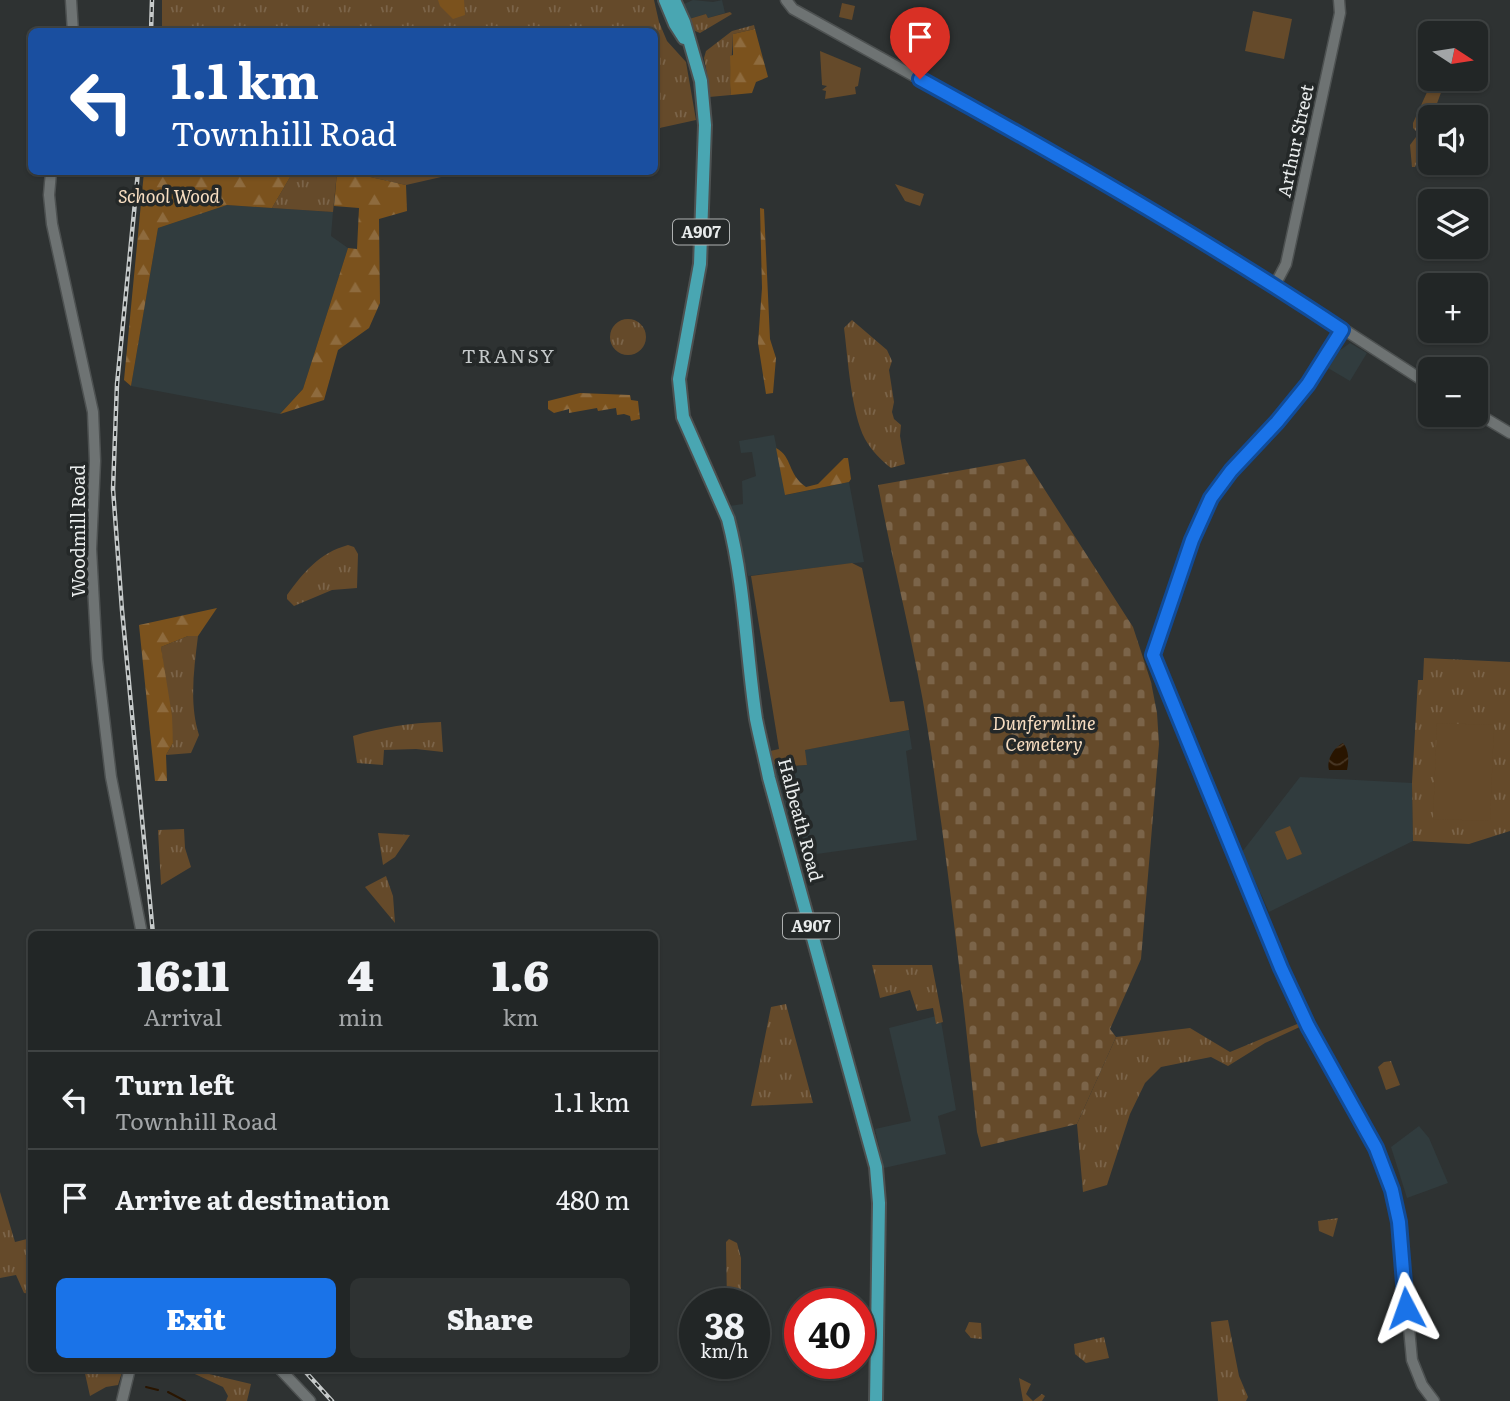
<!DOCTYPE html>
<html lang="en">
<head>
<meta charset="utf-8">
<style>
  body { margin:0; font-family:Literata,serif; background:#2e3232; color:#f1f3f6; height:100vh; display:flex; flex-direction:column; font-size:26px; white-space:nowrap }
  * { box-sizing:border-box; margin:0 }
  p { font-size:23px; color:#a2a5a7 }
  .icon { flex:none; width:38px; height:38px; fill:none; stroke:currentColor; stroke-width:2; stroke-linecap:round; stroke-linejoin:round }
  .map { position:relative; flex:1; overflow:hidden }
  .panel { position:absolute; left:28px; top:931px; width:630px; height:441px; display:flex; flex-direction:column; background:#222626; border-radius:10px; box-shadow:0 2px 5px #0004,0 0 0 2px #3f4343 }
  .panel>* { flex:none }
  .top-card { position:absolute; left:28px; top:28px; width:630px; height:147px; border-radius:10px; box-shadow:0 2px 5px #0004,0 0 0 2px #3f4343; background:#1a4fa0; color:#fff; overflow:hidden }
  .needle { width:46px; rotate:102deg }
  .buttons { position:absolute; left:1418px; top:21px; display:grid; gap:14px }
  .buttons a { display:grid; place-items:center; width:70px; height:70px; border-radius:10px; background:#222626; box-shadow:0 2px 5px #0004,0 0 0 2px #3f4343; font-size:35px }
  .speed { position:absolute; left:679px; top:1288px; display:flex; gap:14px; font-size:35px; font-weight:700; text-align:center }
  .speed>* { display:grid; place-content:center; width:91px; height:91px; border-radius:50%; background:#222626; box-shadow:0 2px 5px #0004,0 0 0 2px #3f4343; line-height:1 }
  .speed small { font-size:18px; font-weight:400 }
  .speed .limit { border:10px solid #d22; background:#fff; color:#111 }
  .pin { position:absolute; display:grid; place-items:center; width:60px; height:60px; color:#fff; margin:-72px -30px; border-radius:50% 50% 50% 0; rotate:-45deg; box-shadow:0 0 7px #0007 }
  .pin .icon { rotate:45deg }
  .me { position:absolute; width:77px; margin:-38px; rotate:356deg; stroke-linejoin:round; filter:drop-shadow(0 0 5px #0008) }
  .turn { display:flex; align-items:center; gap:24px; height:147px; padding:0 28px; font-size:32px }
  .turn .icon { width:91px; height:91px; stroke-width:2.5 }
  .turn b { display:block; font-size:49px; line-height:60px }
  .eta { display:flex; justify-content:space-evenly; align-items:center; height:119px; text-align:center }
  .eta b { font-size:42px; font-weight:800; line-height:49px }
  .cta { display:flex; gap:14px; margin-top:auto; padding:14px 28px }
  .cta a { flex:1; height:80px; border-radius:10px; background:#1a73e8; color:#fff; font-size:28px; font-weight:800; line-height:80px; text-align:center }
  .cta a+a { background:#2e3232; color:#f1f3f6 }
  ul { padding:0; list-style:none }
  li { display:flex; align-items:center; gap:21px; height:98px; padding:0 28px; border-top:2px solid #3f4343 }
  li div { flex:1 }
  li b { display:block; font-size:26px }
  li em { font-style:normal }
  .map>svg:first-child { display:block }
  .built { fill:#313c3e }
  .grass { fill:url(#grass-tufts) }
  .forest { fill:url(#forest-firs) }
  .cemetery { fill:url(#cemetery-stones) }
  .garden { fill:#654a2a }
  .water { fill:url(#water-waves) }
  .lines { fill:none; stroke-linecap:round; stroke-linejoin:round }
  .stream { stroke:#291500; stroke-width:2 }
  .tertiary-casing { stroke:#4d5151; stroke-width:13 }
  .primary-casing { stroke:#4d5151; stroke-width:16 }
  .tertiary { stroke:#6e7373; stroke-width:10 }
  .primary { stroke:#49a6b2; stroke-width:12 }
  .rail-casing { stroke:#c6caca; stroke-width:4.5 }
  .rail { stroke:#242828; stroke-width:2; stroke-dasharray:5; stroke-linecap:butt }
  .route-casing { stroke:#114b97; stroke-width:18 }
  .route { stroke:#1a73e8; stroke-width:12 }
  .labels { text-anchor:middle; stroke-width:7; stroke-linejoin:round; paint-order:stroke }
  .shield { fill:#242828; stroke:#aeb1b1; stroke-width:2 }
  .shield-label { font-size:16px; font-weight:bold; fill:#e9ecec }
  .street-label { font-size:18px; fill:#e9ecec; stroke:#242828 }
  .park-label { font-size:18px; font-style:italic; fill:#f7ddc1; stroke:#242828 }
  .neighbourhood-label { font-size:19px; letter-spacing:2px; fill:#c5c9ca; stroke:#242828 }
</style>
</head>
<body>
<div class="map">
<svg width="1510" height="1401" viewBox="0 0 1510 1401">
  <defs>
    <pattern id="grass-tufts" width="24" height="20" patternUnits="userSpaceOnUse" patternTransform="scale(1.75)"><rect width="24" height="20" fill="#654a2a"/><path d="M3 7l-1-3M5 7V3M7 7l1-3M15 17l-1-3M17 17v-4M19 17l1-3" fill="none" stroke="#7b6449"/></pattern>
    <pattern id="forest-firs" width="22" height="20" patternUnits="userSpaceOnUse" patternTransform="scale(1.75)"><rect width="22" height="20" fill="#7b521d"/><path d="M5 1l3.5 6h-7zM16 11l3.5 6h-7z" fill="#8e6b3e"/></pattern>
    <pattern id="cemetery-stones" width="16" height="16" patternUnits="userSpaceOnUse" patternTransform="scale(1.75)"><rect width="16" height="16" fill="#654a2a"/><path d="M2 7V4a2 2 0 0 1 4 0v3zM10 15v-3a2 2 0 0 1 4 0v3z" fill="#7b6449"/></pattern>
    <pattern id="water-waves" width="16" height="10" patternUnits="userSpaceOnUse" patternTransform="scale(1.75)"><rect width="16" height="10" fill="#291500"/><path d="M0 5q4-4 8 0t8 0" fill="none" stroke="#483725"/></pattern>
  </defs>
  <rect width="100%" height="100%" fill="#2e3232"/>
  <!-- built -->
  <path class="built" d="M693 0 713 2 722 0 725 13 708 18 706 14 689 19 684 4Z
    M227 205 333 212 331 236 348 248 303 389 280 414 131 386 158 228Z
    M1350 343 1367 353 1350 381 1328 368 1339 351Z
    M774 435 786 495 849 482 864 562 748 576 729 506 743 504 742 481 756 476 752 452 741 453 739 441Z
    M909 730 912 749 906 751 917 840 817 854 816 840 796 842 773 769 807 765 804 750Z
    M1300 777 1412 783 1413 841 1269 912 1242 852Z
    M940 1015 956 1110 938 1116 946 1154 884 1168 875 1129 911 1121 889 1028Z
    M1419 1126 1429 1138 1448 1183 1407 1198 1391 1147Z"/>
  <!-- grass -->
  <path class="grass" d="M162 0H654L659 22 667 41 686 62 696 120 655 129 654 32H162Z
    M730 12 732 14 700 33 695 31 689 19 706 14 708 18Z
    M754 25 755 29 733 34C733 54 728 76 731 95L709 97V85L704 58 706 51 732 31Z
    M1433 79H1446L1432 117H1430L1427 132 1416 131 1413 128V123Z
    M1416 137 1425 138 1415 167H1412L1410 145Z
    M293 172H337L333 212 272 208Z
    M348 172H463L406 185Z
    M610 337a18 18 0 1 1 36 0a18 18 0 1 1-36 0Z
    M852 320 887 350 892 361 889 370 894 402 892 412 894 419 901 425 900 436 905 464 891 468C881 460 871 450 865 439 851 412 848 359 844 328Z
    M348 545 354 547 358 554 357 588 332 590 294 606 287 599V595C304 572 319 553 348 545Z
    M188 636H198C194 669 189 703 199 735L191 753 166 755 173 743 161 647Z
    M1424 658 1510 662V831L1469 844 1413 841 1412 783 1418 680H1423Z
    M441 722 443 752 416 749 384 750 383 765 357 763 353 736C383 727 410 723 441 722Z
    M184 829 185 848 191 867 161 885 158 830Z
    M378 833 410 835 395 857 383 865Z
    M386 876 393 896 395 923 365 887Z
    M872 965H932L943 1022 936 1024 933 1008 917 1011 910 990 880 998Z
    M786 1004 813 1103 751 1106 771 1007Z
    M1302 1022 1304 1025 1265 1043 1228 1066 1211 1057 1161 1067 1145 1083 1130 1114 1107 1185 1083 1192 1077 1124 1116 1037 1190 1028 1230 1052Z
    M1391 1061 1400 1085 1386 1090 1378 1067 1384 1062Z
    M0 1192 15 1242 31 1238V1294L24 1293 16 1275 0 1278Z
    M1338 1218 1333 1237 1319 1231 1318 1221Z
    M729 1239 737 1243 741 1258V1304H727L726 1242Z
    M1228 1320 1239 1376 1248 1397 1246 1401H1218L1211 1322Z
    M969 1322 981 1323 982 1339 971 1338 965 1331Z
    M1104 1337 1109 1358 1086 1363 1075 1354 1074 1344Z
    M84 1369V1368L123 1369 118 1385 106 1387 90 1396Z
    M184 1369H209V1374L251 1384 247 1401H226L228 1396 223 1387Z
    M1019 1378 1031 1384 1026 1394 1033 1401 1042 1394 1045 1396 1042 1401H1023Z"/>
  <!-- forest -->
  <path class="forest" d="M438 0H464L465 15 453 19 440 6Z
    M755 29 768 77 756 82 752 93 731 95C729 82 731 70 730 56L733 55V34Z
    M144 172H293L272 208 227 205 158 228 131 386 124 380Z
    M337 172H348L406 185 407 211 379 219 380 303 369 328 338 350 324 400 280 414 303 389 348 248 357 249 359 208 334 206Z
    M760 208 764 209 770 339 776 358 773 393 766 394 758 343 762 288Z
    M580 393 630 395 631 400 638 401 640 419 631 421 630 416 624 414 617 415 616 408 598 411 597 408 569 413V409L554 413 548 409V401Z
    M776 448C793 457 787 474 806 487L818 484 844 458H848L851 479 849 482 785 495Z
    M217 608 198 636H188L161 647 172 716 173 743 166 755 167 781H155L139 625Z"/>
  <!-- cemetery -->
  <path class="cemetery" d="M1025 459 1133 627 1151 682 1157 713 1159 744 1141 959 1110 1029 1116 1037 1077 1124 981 1147 977 1132C963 996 948 860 927 725 914 644 893 566 878 485Z"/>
  <!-- garden -->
  <path class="garden" d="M842 3 855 6 852 20 839 17Z
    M1253 11 1292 19 1284 59 1245 51Z
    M820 51 861 68 858 86 855 87 856 94 825 99 826 91 822 90 827 86 822 85Z
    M895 184 924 194 920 206 905 201Z
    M852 563 862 568 890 702 904 701 909 730 805 750 807 765 777 767 773 762 770 751 779 749 751 576Z
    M1437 723 1494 725 1490 821 1433 819Z
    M1290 826 1302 854 1287 860 1275 832Z"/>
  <!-- water -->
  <path class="water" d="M1343 743C1349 750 1349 761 1347 770H1329C1326 760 1334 747 1343 743Z"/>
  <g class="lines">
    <!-- stream -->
    <path class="stream" d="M146 1387 158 1390
      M168 1392 185 1401"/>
    <!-- tertiary casing -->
    <g class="tertiary-casing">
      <path id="tertiary" d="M71 0 73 32
        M786 0 793 9 1116 188 1275 285 1430 385
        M51 172 49 195 52 224 93 412 95 461 91 549 97 659 111 777 142 934
        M1275 285 1286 264 1340 13 1339 0
        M1342 330 1308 384 1277 422 1231 471 1211 498 1192 540 1153 655 1281 968 1308 1026 1376 1148 1392 1190 1399 1222 1412 1360 1422 1385 1434 1401
        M1475 412 1510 433
        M279 1368 310 1401
        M122 1401 130 1368"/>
    </g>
    <!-- primary casing -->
    <g class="primary-casing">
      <path id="primary" d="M665 0 675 24 684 38
        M674 0 684 22 701 81 705 125 700 264 679 379 683 417 728 519C745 585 746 652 756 719 760 739 765 758 769 778L876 1167 879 1203 876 1401"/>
    </g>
    <!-- tertiary -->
    <use href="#tertiary" class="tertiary"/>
    <!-- primary -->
    <use href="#primary" class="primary"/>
    <!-- rail casing -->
    <g class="rail-casing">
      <path id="rail" d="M151 32 152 0
        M138 172 117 384 113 489 122 610 153 934
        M302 1368 332 1401"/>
    </g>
    <!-- rail -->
    <use href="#rail" class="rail"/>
  </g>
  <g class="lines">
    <!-- route casing -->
    <g class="route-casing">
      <path id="route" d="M920 79C1064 158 1205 239 1342 330L1308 384 1277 422 1231 471 1211 498 1192 540 1153 655 1281 968 1308 1026 1376 1148 1392 1190 1399 1222 1406 1308"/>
    </g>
    <!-- route -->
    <use href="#route" class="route"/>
  </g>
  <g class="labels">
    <!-- shield labels -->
    <g class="shield">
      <rect x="673" y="219.5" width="56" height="25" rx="5"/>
      <rect x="783" y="913.5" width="56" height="25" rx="5"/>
    </g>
    <g class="shield-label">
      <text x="701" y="238">A907</text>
      <text x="811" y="932">A907</text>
    </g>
    <!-- street labels -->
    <g class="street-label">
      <text transform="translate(1296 141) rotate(-78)" y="6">Arthur Street</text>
      <text transform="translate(79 531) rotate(-90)" y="6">Woodmill Road</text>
      <text transform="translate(800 820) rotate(75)" y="6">Halbeath Road</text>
    </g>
    <!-- park labels -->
    <g class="park-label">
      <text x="169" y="203">School Wood</text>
      <text x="1044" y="730">Dunfermline<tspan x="1044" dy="21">Cemetery</tspan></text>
    </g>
    <!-- neighbourhood labels -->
    <g class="neighbourhood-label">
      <text x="509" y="363">TRANSY</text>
    </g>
  </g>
</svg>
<div class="buttons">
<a><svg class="needle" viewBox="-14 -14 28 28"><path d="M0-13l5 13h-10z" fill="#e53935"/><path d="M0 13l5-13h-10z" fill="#a2a5a7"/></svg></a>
<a><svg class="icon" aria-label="sound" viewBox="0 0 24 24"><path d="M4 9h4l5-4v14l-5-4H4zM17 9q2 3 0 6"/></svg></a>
<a><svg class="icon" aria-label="layers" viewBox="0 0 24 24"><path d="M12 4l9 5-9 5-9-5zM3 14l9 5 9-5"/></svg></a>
<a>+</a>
<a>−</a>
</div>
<div class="speed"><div>38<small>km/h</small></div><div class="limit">40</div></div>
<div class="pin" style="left:920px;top:79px;background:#d93025"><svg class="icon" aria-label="arrive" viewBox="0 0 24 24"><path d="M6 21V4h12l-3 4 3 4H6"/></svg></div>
<svg class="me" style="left:1406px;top:1308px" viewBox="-20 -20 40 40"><path d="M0-17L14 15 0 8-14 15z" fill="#1a73e8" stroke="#fff" stroke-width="4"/></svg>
<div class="top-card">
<div class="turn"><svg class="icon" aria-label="left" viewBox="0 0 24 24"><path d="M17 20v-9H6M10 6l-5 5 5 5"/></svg><div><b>1.1 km</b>Townhill Road</div></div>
</div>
<section class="panel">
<div class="eta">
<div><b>16:11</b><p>Arrival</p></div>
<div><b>4</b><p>min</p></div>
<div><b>1.6</b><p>km</p></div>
</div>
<ul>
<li><svg class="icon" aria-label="left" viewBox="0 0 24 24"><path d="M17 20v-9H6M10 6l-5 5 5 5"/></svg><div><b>Turn left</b><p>Townhill Road</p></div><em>1.1 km</em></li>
<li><svg class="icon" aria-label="arrive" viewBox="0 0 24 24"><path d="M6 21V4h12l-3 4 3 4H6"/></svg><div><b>Arrive at destination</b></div><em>480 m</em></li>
</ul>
<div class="cta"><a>Exit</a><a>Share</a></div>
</section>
</div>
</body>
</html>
